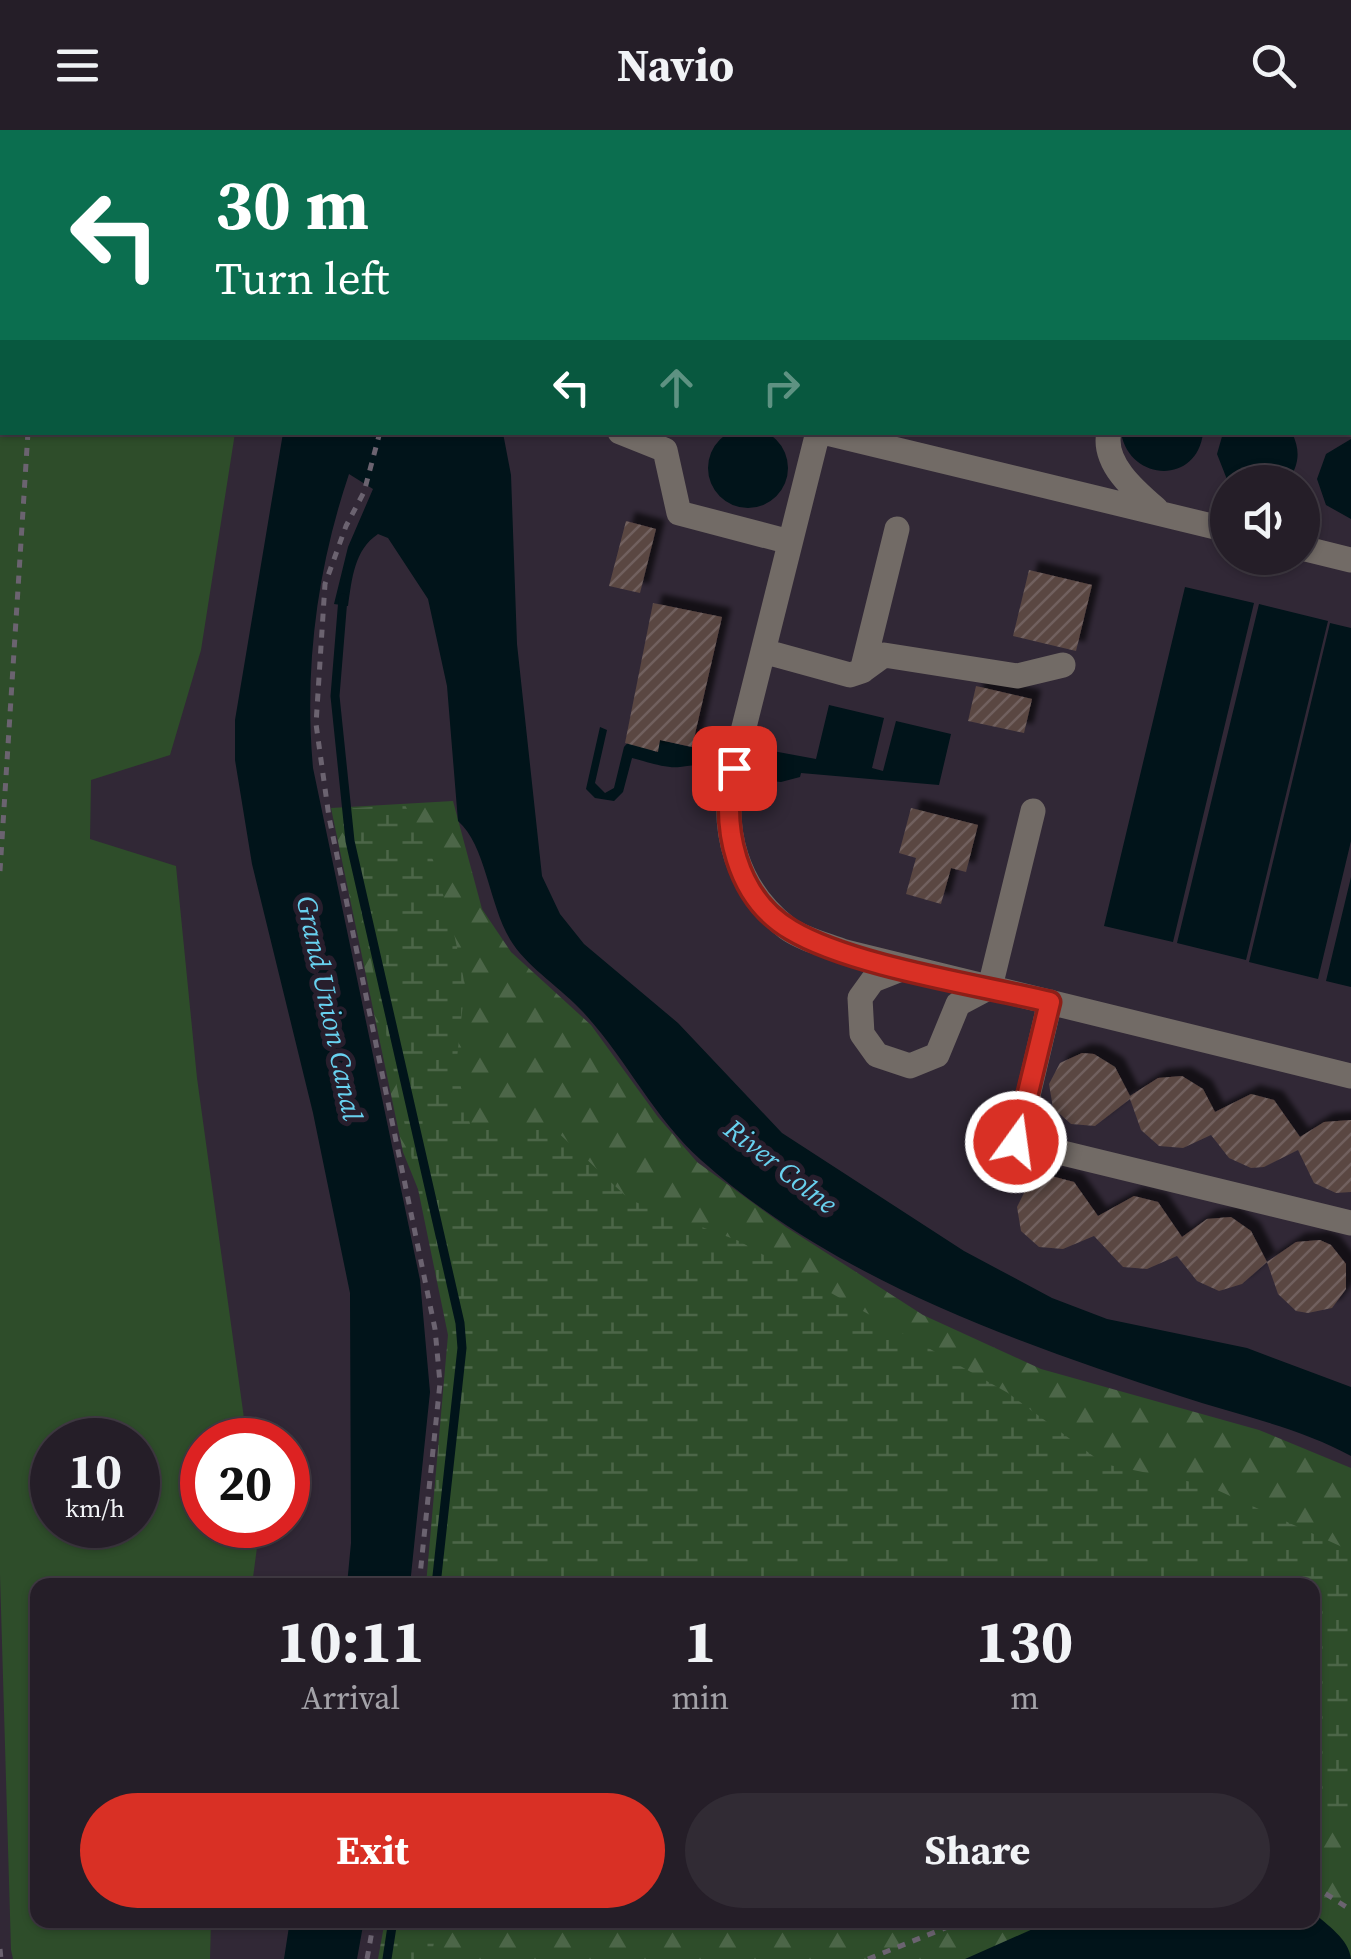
<!DOCTYPE html>
<html lang="en">
<head>
<meta charset="utf-8">
<style>
  body { margin:0; font-family:"Source Serif 4",serif; background:#312b34; color:#f1f3f6; height:100vh; display:flex; flex-direction:column; font-size:38px; white-space:nowrap }
  * { box-sizing:border-box; margin:0 }
  p { font-size:32px; color:#a3a2a8 }
  .icon { flex:none; width:55px; height:55px; fill:none; stroke:currentColor; stroke-width:2; stroke-linecap:round; stroke-linejoin:round }
  .map { position:relative; flex:1; overflow:hidden }
  .side { position:absolute; left:30px; top:1448px; width:1290px; height:350px; display:flex; flex-direction:column; background:#251e28; border-radius:20px; box-shadow:0 2px 8px #0004,0 0 0 2px #423c45 }
  .side>* { flex:none }
  .hud { position:absolute; left:0px; top:0px; width:1352px; height:305px; box-shadow:0 2px 8px #0004,0 0 0 2px #423c45; background:#0b6e4f; color:#fff; overflow:hidden }
  .controls { position:absolute; left:1210px; top:335px; display:grid; gap:20px }
  .controls a { display:grid; place-items:center; width:110px; height:110px; border-radius:50%; background:#251e28; box-shadow:0 2px 8px #0004,0 0 0 2px #423c45; font-size:50px }
  .speed { position:absolute; left:30px; top:1288px; display:flex; gap:20px; font-size:50px; font-weight:700; text-align:center }
  .speed>* { display:grid; place-content:center; width:130px; height:130px; border-radius:50%; background:#251e28; box-shadow:0 2px 8px #0004,0 0 0 2px #423c45; line-height:1 }
  .speed small { font-size:25px; font-weight:400 }
  .speed .limit { border:15px solid #d22; background:#fff; color:#111 }
  .pin { position:absolute; display:grid; place-items:center; width:85px; height:85px; color:#fff; margin:-42px; border-radius:20px; box-shadow:0 5px 15px #0006 }
  .me { position:absolute; width:110px; margin:-55px; rotate:14deg; stroke-linejoin:round; filter:drop-shadow(0 0 8px #0008) }
  .turn { display:flex; align-items:center; gap:35px; height:210px; padding:0 50px; font-size:45px }
  .turn .icon { width:130px; height:130px; stroke-width:2.5 }
  .turn b { display:block; font-size:70px; line-height:85px }
  .lanes { display:flex; align-items:center; height:95px; padding:0 50px; background:#0003; justify-content:center; gap:50px; direction:ltr }
  .lanes .off { opacity:.35 }
  .eta { display:flex; justify-content:space-evenly; align-items:center; height:170px; text-align:center }
  .eta b { font-size:60px; font-weight:700; line-height:70px }
  .button { display:flex; gap:20px; margin-top:auto; padding:20px 50px }
  .button a { flex:1; height:115px; border-radius:60px; background:#d93025; color:#fff; font-size:40px; font-weight:700; line-height:115px; text-align:center }
  .button a+a { background:#312b34; color:#f1f3f6 }
  header { display:flex; justify-content:space-between; align-items:center; height:130px; padding:0 50px; background:#251e28; font-size:45px; font-weight:700 }
  .map>svg:first-child { display:block }
  .green { fill:#2e4d2a; fill-rule:evenodd }
  .forest { fill:url(#forest-firs) }
  .wetland { fill:url(#wetland-marsh) }
  .water { fill:#01141a }
  .lines { fill:none; stroke-linecap:round; stroke-linejoin:round }
  .stream { stroke:#01141a; stroke-width:9 }
  .building { fill:url(#building-hatch); filter:url(#shadow) }
  .path { stroke:#6b6370; stroke-width:5; stroke-dasharray:8 8; stroke-linecap:butt }
  .minor { stroke:#726b66; stroke-width:25 }
  .route-casing { stroke:#8d1f18; stroke-width:25 }
  .route { stroke:#d93025; stroke-width:18 }
  .labels { text-anchor:middle; stroke-width:10; stroke-linejoin:round; paint-order:stroke }
  .water-label { font-size:28px; font-style:italic; fill:#68d1ef; stroke:#271e2c }
</style>
</head>
<body>
<header><svg class="icon" aria-label="menu" viewBox="0 0 24 24"><path d="M4 6h16M4 12h16M4 18h16"/></svg>Navio<svg class="icon" aria-label="search" viewBox="0 0 24 24"><circle cx="10" cy="10" r="6"/><path d="M15 15l6 6"/></svg></header>
<div class="map">
<svg width="1351" height="1829" viewBox="0 0 1351 1829">
  <defs>
    <pattern id="forest-firs" width="22" height="20" patternUnits="userSpaceOnUse" patternTransform="scale(2.5)"><rect width="22" height="20" fill="#2e4d2a"/><path d="M5 1l3.5 6h-7zM16 11l3.5 6h-7z" fill="#4c6648"/></pattern>
    <pattern id="wetland-marsh" width="20" height="14" patternUnits="userSpaceOnUse" patternTransform="scale(2.5)"><rect width="20" height="14" fill="#2e4d2a"/><path d="M1 5h8M5 5V1M11 12h8M15 12V8" fill="none" stroke="#4c6648"/></pattern>
    <pattern id="building-hatch" width="6" height="6" patternUnits="userSpaceOnUse" patternTransform="scale(2.5)"><rect width="6" height="6" fill="#5a4743"/><path d="M-1 1l2-2M0 6l6-6M5 7l2-2" fill="none" stroke="#71615e"/></pattern>
    <filter id="shadow"><feDropShadow dx="9" dy="-9" stdDeviation="2.5" flood-color="#0009"/></filter>
  </defs>
  <rect width="100%" height="100%" fill="#312836"/>
  <!-- green -->
  <path class="green" d="M0 0H302L2 2V302L235 303 201 520 170 625 91 650 90 709 176 736 197 948 247 1310H202V1395H260L252 1455H38V1790H211L210 1829H13L11 1820 0 1445ZM52 1310H138V1395H52Z"/>
  <!-- forest -->
  <path class="forest" d="M453 671 482 779 511 822 591 895 658 987 697 1032 786 1097 923 1185 1041 1239 1259 1300 1351 1338V1437L422 1069 403 1022 331 678Z
    M1313 1607 1351 1664V1829L1312 1790Z
    M418 1790H1121L1002 1829H413Z"/>
  <!-- wetland -->
  <path class="wetland" d="M405 675 433 730 453 799 465 855 456 937 471 998 551 996 630 1070 739 1111 1008 1263 1104 1334 1206 1355 1351 1421V1682L1313 1681 1312 1455H426L448 1205 340 679Z
    M385 1790H438L431 1829H378Z"/>
  <!-- water -->
  <path class="water" d="M708 338a40 40 0 1 1 80 0a40 40 0 1 1-80 0Z
    M283 303H503L511 345 517 514 542 746 560 784 584 814 678 893 782 1003 964 1121 1052 1168 1107 1189 1247 1218 1351 1257V1326C1298 1297 1237 1285 1180 1266 1011 1210 836 1150 701 1030 653 987 626 928 583 882 562 859 530 839 513 814 489 779 487 716 458 691L447 556 428 469 388 408 378 404C354 420 352 449 348 476L334 474 348 417 373 359 349 344C317 439 304 538 313 638L420 1150 430 1262 410 1455H347L351 1413 350 1163 313 983 252 734 235 630V590Z
    M1121 303H1203C1197 355 1130 352 1121 303Z
    M1223 303H1292C1301 321 1299 336 1287 352H1228L1217 324Z
    M1351 309V389L1326 375 1317 349 1326 324Z
    M1185 457 1254 473 1173 812 1104 796Z
    M1259 474 1328 491 1246 830 1177 813Z
    M1330 493 1351 498V711L1318 849 1249 832Z
    M829 575 884 588 872 638 883 641 896 591 951 604 939 655 801 643 800 647 781 652 752 649V642C727 633 704 633 680 637 666 639 645 631 632 628L623 662 614 671 595 668 586 659 600 597 607 600 595 653 605 663 614 658 624 617 632 608 656 622 660 610 691 617 694 607 707 610V622L755 624 757 618 816 629Z
    M1351 747V857L1326 851Z
    M1313 1782C1327 1795 1349 1809 1351 1829H965L1053 1790H1312Z
    M290 1790H364L357 1829H284Z"/>
  <g class="lines">
    <!-- stream -->
    <path class="stream" d="M343 468 335 566 350 711 460 1193 462 1218 436 1455
      M387 1829 393 1790"/>
  </g>
  <!-- building -->
  <path class="building" d="M626 391 656 399 640 463 609 456Z
    M1029 440 1092 455 1076 521 1013 506Z
    M653 473 722 487 692 617 660 610 658 622 625 613Z
    M976 556 1032 569 1024 603 968 591Z
    M911 678 978 695 966 742 951 738 941 774 906 764 916 728 899 723Z
    M1082 923 1094 924 1115 937 1130 966 1158 948 1182 946 1203 959 1215 982 1251 964 1274 970 1300 1007 1324 992 1351 990V1062L1336 1063 1314 1053 1298 1020 1264 1037 1251 1038 1229 1028 1211 1005 1183 1018 1159 1016 1141 1000 1130 969 1095 996 1071 994 1053 978 1049 954 1060 933Z
    M1051 1046 1074 1052 1098 1086 1134 1066 1158 1072 1182 1107 1207 1089 1231 1087 1251 1101 1267 1132 1296 1112 1320 1110 1331 1115 1346 1134V1159L1332 1178 1308 1183 1296 1181 1278 1164 1267 1132 1242 1154 1219 1161 1197 1151 1177 1126 1147 1139 1123 1137 1094 1106 1063 1119 1039 1117 1021 1101 1017 1077 1028 1055Z"/>
  <g class="lines">
    <!-- path -->
    <path class="path" d="M53 2 54 0
      M444 2 445 0
      M380 302 364 362 346 396 325 454 316 594 329 687 435 1199 440 1253 419 1455
      M0 741 28 302
      M1312 1755 1351 1780
      M0 1819 1 1829
      M367 1829 374 1790
      M868 1829 965 1790"/>
    <!-- minor -->
    <path class="minor" d="M689 0 700 2
      M877 2 878 0
      M1182 2V0
      M620 302 665 320 679 383 790 412
      M823 302 1228 400
      M1109 302C1102 333 1135 361 1156 379
      M1302 418 1351 430
      M763 521 850 545 862 541 897 399
      M862 541 884 525 1017 546 1063 535
      M738 621 818 302
      M734 638C719 699 737 759 787 798 802 809 827 815 845 822L1351 946
      M906 837 873 850 860 868 862 904 877 925 910 936 937 925 958 874 990 857 1033 681
      M1050 872 1017 1012 1351 1093"/>
  </g>
  <g class="lines">
    <!-- route casing -->
    <g class="route-casing">
      <path id="route" d="M734 638C720 696 736 768 791 800 851 836 979 855 1050 872L1016 1012"/>
    </g>
    <!-- route -->
    <use href="#route" class="route"/>
  </g>
  <g class="labels">
    <!-- water labels -->
    <g class="water-label">
      <text transform="translate(330 878) rotate(78)" y="10">Grand Union Canal</text>
      <text transform="translate(781 1036) rotate(38)" y="10">River Colne</text>
    </g>
  </g>
</svg>
<div class="controls">
<a><svg class="icon" aria-label="sound" viewBox="0 0 24 24"><path d="M4 9h4l5-4v14l-5-4H4zM17 9q2 3 0 6"/></svg></a>
</div>
<div class="speed"><div>10<small>km/h</small></div><div class="limit">20</div></div>
<div class="pin" style="left:734px;top:638px;background:#d93025"><svg class="icon" aria-label="arrive" viewBox="0 0 24 24"><path d="M6 21V4h12l-3 4 3 4H6"/></svg></div>
<svg class="me" style="left:1016px;top:1012px" viewBox="-20 -20 40 40"><circle r="17" fill="#d93025" stroke="#fff" stroke-width="3"/><path d="M0-11L8 9 0 5-8 9z" fill="#fff"/></svg>
<div class="hud">
<div class="turn"><svg class="icon" aria-label="left" viewBox="0 0 24 24"><path d="M17 20v-9H6M10 6l-5 5 5 5"/></svg><div><b>30 m</b>Turn left</div></div>
<div class="lanes"><svg class="icon" aria-label="left" viewBox="0 0 24 24"><path d="M17 20v-9H6M10 6l-5 5 5 5"/></svg><svg class="icon off" aria-label="ahead" viewBox="0 0 24 24"><path d="M12 20V5M6 11l6-6 6 6"/></svg><svg class="icon off" aria-label="right" viewBox="0 0 24 24"><path d="M7 20v-9h11M14 6l5 5-5 5"/></svg></div>
</div>
<section class="side">
<div class="eta">
<div><b>10:11</b><p>Arrival</p></div>
<div><b>1</b><p>min</p></div>
<div><b>130</b><p>m</p></div>
</div>
<div class="button"><a>Exit</a><a>Share</a></div>
</section>
</div>
</body>
</html>
